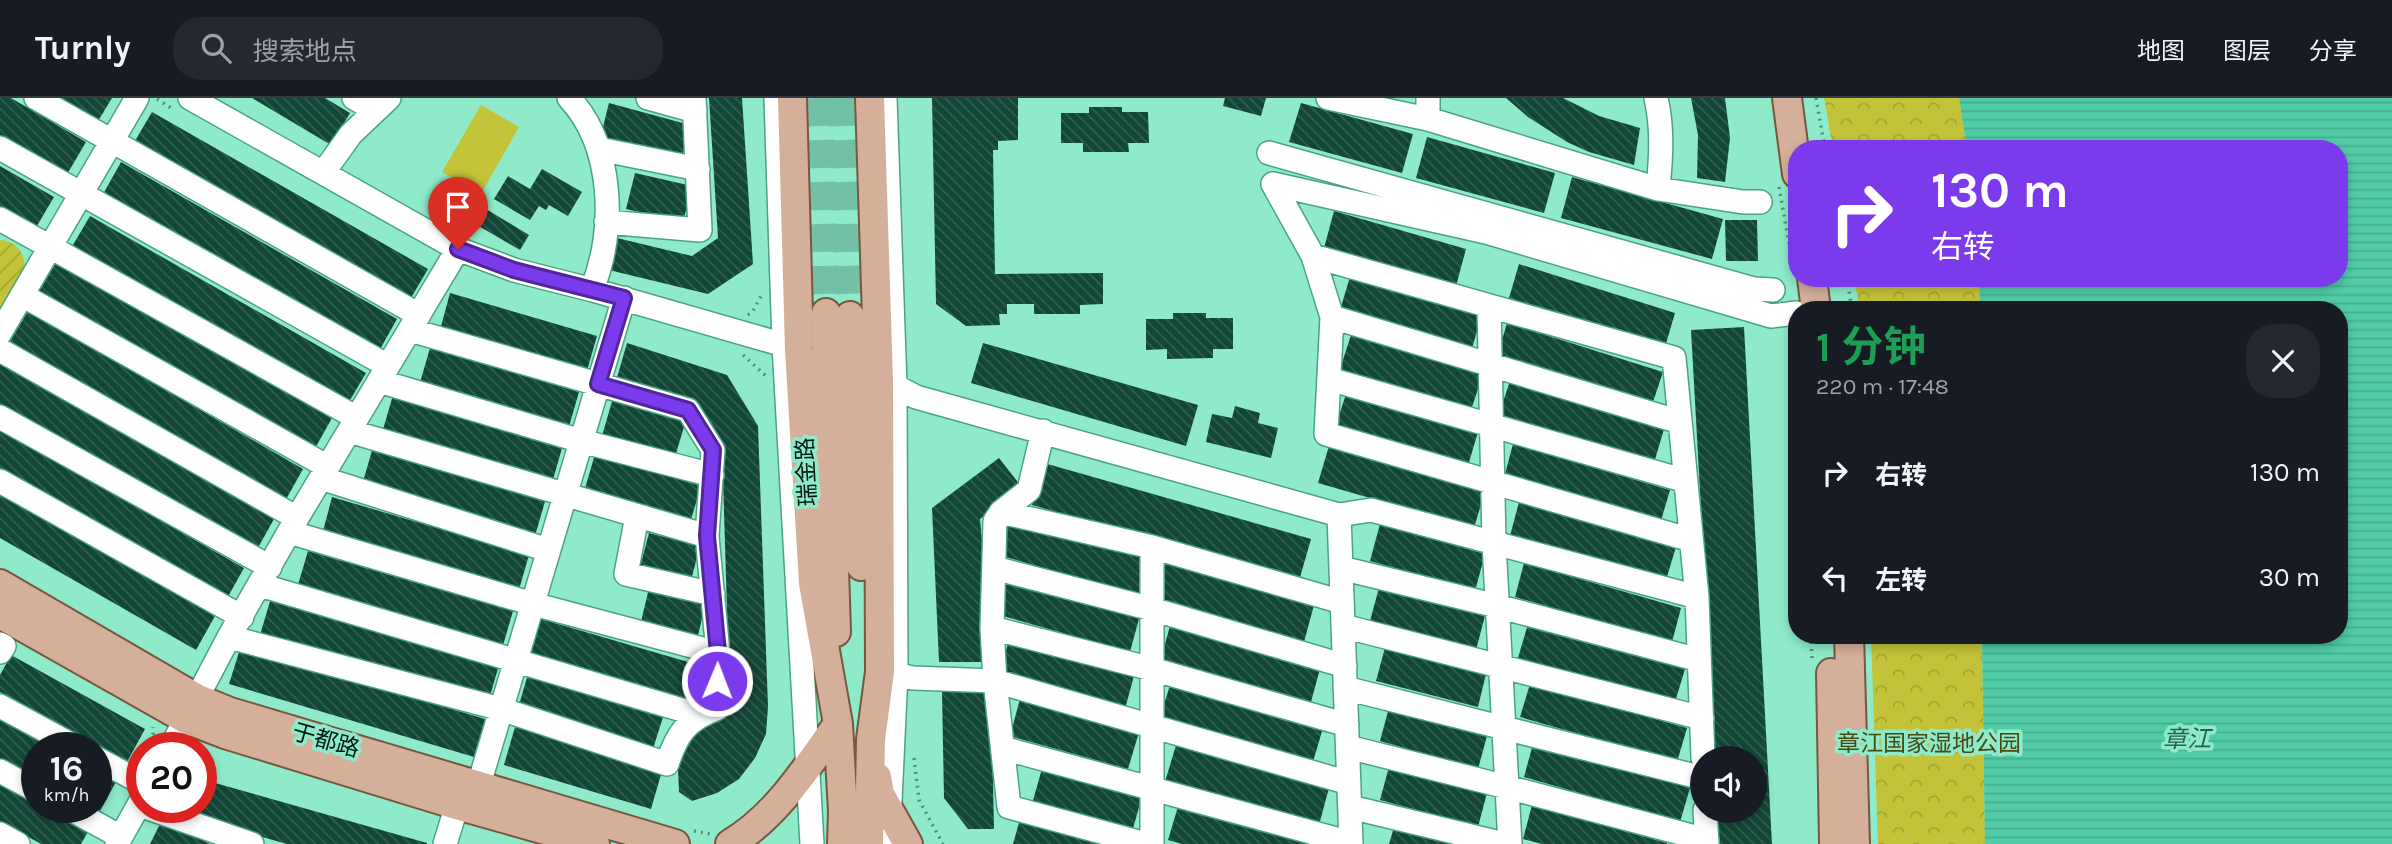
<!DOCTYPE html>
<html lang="zh">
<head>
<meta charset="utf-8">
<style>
  body { margin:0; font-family:Karla,"Noto Sans SC",sans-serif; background:#242831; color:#f1f3f6; height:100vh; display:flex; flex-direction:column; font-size:26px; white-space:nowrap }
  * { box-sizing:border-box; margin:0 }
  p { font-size:23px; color:#9ea1a6 }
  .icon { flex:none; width:38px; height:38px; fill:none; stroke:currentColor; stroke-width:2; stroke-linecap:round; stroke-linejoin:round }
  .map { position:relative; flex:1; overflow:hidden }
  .details { position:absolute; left:1788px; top:203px; width:560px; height:343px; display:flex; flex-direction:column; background:#171b24; border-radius:28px; box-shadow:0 4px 10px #0003 }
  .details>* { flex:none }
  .banner { position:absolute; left:1788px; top:42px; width:560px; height:147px; border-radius:28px; box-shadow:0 4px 10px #0003; background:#7c3aed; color:#fff; overflow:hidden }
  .tools { position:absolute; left:1690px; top:648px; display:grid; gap:14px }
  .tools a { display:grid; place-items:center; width:77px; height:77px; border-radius:50%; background:#171b24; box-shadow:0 4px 10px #0003; font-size:35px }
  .speed { position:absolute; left:21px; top:634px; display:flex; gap:14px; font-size:35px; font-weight:700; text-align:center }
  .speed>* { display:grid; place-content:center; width:91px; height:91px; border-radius:50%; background:#171b24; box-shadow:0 4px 10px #0003; line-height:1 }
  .speed small { font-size:18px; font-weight:400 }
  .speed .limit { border:10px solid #d22; background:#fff; color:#111 }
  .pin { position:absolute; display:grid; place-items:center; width:60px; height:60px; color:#fff; margin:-72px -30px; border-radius:50% 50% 50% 0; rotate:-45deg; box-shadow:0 0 7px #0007 }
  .pin .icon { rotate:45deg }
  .me { position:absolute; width:77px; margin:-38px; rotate:1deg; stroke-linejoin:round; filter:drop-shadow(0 0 5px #0008) }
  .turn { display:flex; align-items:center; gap:24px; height:147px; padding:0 28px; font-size:32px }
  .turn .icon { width:91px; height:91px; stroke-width:2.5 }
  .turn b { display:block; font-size:49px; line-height:60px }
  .round { display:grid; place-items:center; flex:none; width:74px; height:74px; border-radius:28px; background:#242831 }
  .summary { display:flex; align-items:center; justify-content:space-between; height:119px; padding:0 28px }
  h1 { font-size:42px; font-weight:700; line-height:52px; color:#1e9e55 }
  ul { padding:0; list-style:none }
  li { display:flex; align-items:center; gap:21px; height:105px; padding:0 28px }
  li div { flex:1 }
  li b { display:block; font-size:26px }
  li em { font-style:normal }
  header { display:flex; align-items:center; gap:42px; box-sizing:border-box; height:98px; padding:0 35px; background:#171b24; border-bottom:2px solid #363941 }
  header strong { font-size:33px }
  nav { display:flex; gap:38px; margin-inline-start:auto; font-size:24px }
  .search { width:490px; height:63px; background:#242831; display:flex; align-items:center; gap:18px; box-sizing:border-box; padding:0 24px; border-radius:28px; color:#9ea1a6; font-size:26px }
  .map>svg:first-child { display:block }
  .forest { fill:url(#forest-crowns) }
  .garden { fill:url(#garden-furrows) }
  .pitch { fill:#c3c339 }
  .water { fill:url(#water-rules) }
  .building { fill:url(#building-back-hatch) }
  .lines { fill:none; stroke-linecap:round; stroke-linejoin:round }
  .major-tunnel { stroke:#72c0a5; stroke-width:28; stroke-dasharray:28 14; stroke-linecap:butt }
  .minor-casing { stroke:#49a487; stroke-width:26 }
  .major-casing { stroke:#77583e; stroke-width:32 }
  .path { stroke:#518f79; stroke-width:3.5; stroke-dasharray:2 5; stroke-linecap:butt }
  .minor { stroke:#fff; stroke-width:23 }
  .major { stroke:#d4af9a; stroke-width:28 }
  .route-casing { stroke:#51269a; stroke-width:18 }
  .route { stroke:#7c3aed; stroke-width:12 }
  .labels { text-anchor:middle; stroke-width:7; stroke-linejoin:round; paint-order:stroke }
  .street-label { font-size:23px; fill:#001a11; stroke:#8feaca }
  .park-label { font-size:23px; fill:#494913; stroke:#8feaca }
  .water-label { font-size:24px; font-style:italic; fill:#236450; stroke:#8feaca }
</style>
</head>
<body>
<header>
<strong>Turnly</strong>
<div class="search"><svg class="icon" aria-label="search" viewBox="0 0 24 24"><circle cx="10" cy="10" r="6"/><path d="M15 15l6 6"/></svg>搜索地点</div>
<nav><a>地图</a><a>图层</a><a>分享</a></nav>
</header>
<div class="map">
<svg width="2392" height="746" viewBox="0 0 2392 746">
  <defs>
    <pattern id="forest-crowns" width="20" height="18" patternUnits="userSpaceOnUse" patternTransform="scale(1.75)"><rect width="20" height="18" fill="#c3c339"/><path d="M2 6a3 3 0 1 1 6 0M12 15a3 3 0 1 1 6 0" fill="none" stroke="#a6a731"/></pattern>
    <pattern id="garden-furrows" width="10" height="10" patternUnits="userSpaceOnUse" patternTransform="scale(1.75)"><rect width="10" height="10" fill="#c3c339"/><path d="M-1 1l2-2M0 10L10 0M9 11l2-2" fill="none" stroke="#a6a731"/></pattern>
    <pattern id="water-rules" width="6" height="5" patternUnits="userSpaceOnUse" patternTransform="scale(1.75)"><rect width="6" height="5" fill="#50cca6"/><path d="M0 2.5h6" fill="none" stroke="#44af8e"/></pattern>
    <pattern id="building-back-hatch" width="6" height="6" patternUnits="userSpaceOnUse" patternTransform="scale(1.75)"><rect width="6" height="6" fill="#124737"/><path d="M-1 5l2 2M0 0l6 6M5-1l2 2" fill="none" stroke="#325e51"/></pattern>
  </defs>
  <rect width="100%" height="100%" fill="#8feaca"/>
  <!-- forest -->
  <path class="forest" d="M1824 0H1959L1967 51H1833Z
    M1854 180H1978L1981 212H1860Z
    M1871 537H1982L1985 746H1878Z"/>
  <!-- garden -->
  <path class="garden" d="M0 142C18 143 27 158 24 175L0 216Z"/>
  <!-- pitch -->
  <path class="pitch" d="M481 7 519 29 481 96 442 74Z"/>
  <!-- water -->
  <path class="water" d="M1959 0H2392V746H1985L1982 537H2340V212H1981L1978 180H2340V51H1967Z"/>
  <!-- building -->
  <path class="building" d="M0 0H11L86 44 66 78 0 39Z
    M48 0H112L95 28Z
    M252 0H325L350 15 331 47Z
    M709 0H742L753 166 708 196 609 172 617 140 692 158 718 140Z
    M932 0H1018V42L998 43V52H993L995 176 1103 175V206L1080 207V216H1034V206H1007V216H999L1000 227 966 228 936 206Z
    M1225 0H1266L1261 18 1223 8Z
    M1506 0H1563L1599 18 1640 30 1634 67 1589 54 1567 44 1528 19Z
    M1691 0H1725L1730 40 1725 84 1697 80 1698 37Z
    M609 5 690 27 681 63 600 41Z
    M1301 5 1413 36 1402 75 1289 44Z
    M1089 9H1122V14H1148L1149 45H1128L1129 54H1083V45H1061V15H1089Z
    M152 14 428 171 408 205 132 48Z
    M1427 39 1555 75 1544 115 1416 80Z
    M121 64 397 221 378 255 102 98Z
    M0 68 54 99 34 133 0 113Z
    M542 71 582 94 568 118 549 107 546 112 539 108 530 122 494 101 508 78 530 91Z
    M635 75 692 88 683 124 626 111Z
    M1572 79 1723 121 1712 161 1561 120Z
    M486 111 529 137 520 152 477 127Z
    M1334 113 1466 151 1456 188 1324 150Z
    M90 118 366 275 346 309 70 152Z
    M1725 122H1757L1758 163H1726Z
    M57 163 332 320 313 354 37 197Z
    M1519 166 1675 215 1665 249 1509 200Z
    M1352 172 1483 213 1472 250 1341 209Z
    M450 195 597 238 586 276 440 232Z
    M28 213 303 371 284 405 8 247Z
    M1173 215H1206V220H1233V251H1213V260L1167 261V251L1146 252V221H1173Z
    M1507 225 1663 274 1652 307 1497 259Z
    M1744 229 1772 746H1719L1717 712H1755V660H1715L1691 232Z
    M1352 234 1483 276 1471 312 1340 271Z
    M627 245 727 277 758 328 768 609 766 636 755 660 739 681 717 695 692 703 679 694 678 671 680 660 690 640 718 617 730 612 722 347 690 305 616 283Z
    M983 245 1198 307 1186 348 971 285Z
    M430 250 579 294 568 332 419 288Z
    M0 264 274 421 255 455 0 310Z
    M1510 283 1664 331 1654 365 1499 316Z
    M1347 293 1478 334 1467 371 1335 330Z
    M393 297 563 347 552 385 382 335Z
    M613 300 686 322 675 359 602 338Z
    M1235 308 1260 315 1258 325 1278 330 1271 360 1206 344 1212 316 1232 320Z
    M0 331 244 470 225 504 0 376Z
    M1513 346 1670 392 1660 426 1504 380Z
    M1329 348 1485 393 1474 430 1318 385Z
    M373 349 546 400 535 438 362 387Z
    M595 356 701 388 690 425 584 394Z
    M999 360 1021 388 980 421 984 467 986 564H939L932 410Z
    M1044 365 1311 441 1299 483 1032 407Z
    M0 395 215 518 196 552 0 440Z
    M332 399 529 457 518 495 322 437Z
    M1519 404 1676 449 1666 482 1510 438Z
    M1009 420 1148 460 1138 497 999 457Z
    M1380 426 1485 456 1475 493 1370 463Z
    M649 435 700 448 690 486 639 473Z
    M308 453 513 513 502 551 297 490Z
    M1166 465 1314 507 1304 544 1156 502Z
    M1524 465 1681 510 1672 544 1515 499Z
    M1007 479 1140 517 1130 554 996 516Z
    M1380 486 1486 514 1476 552 1370 523Z
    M649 490 706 503 697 542 640 528Z
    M271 500 499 567 488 605 260 537Z
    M541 521 712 571 700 609 530 558Z
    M1171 524 1321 567 1311 604 1161 561Z
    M1528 526 1685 571 1675 604 1518 560Z
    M1010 538 1135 574 1125 611 1000 575Z
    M1386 546 1487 572 1478 609 1376 583Z
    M241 548 485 621 474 659 229 586Z
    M11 557 145 631 127 664 0 594V577Z
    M528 576 664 616 652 654 517 614Z
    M1530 586 1687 630 1677 664 1520 619Z
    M1170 587 1323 630 1312 667 1159 623Z
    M991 593 994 731H968L944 700 942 594Z
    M1020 601 1139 634 1128 671 1010 638Z
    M1390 606 1488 634 1478 671 1380 643Z
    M0 618 57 649H37V681L0 661Z
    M515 629 662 673 651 711 504 667Z
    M1533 646 1690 690 1680 724 1524 679Z
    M1176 647 1329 690 1319 727 1165 684Z
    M1390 665 1488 691 1478 729 1380 702Z
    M1043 667 1143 695 1132 734 1032 706Z
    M96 671 117 682 99 715 87 709H96Z
    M0 680 37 701V709H51L90 730 81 746H41L0 723Z
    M201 681 427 745V746H287L181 716 183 709H201Z
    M1179 705 1319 746H1182L1168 742Z
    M1532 707 1667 745V746H1542L1523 741Z
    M1020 721 1106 746H1013Z
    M162 722 210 746H150Z
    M1395 726 1464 746H1389Z"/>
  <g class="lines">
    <!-- major-tunnel -->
    <path class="major-tunnel" d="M819 0 826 215
      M842 0 850 218"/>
    <!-- minor casing -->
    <g class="minor-casing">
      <path id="minor" d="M36 0 419 217
        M190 0 458 151 514 172 593 192 798 251
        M354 0 375 12
        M569 0C614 48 616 133 592 191
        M648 0 695 13
        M776 0 784 247 812 746
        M885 0 895 288 896 575 888 746
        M1328 0 1428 21 1658 91 1743 104H1760
        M1656 0C1663 31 1661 59 1658 91
        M1428 21V0
        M0 50 388 268
        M599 51 698 71
        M1269 55 1754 191 1773 192
        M323 75 351 36 389 0
        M1273 86 1313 158 1332 219 1326 336 1691 442
        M1273 86 1486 134 1771 218 1797 215
        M0 121 357 320
        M606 124 700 132 694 0
        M1313 158 1674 260 1697 499 1703 660
        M22 197 328 369
        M1489 208 1494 445 1510 746
        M1332 219 1680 324
        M0 235 137 0
        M0 252 297 420
        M1329 281 1686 383
        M379 283 581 343 712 377
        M879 283 895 288 916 299 1339 417 1351 746
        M0 319 270 469
        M349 333 707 438
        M1043 333 1029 392 1001 414 995 423 992 530 995 583 1009 709 1146 746
        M321 380 548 452
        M0 383 242 519
        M1001 414 1152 449 1342 504
        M1339 417 1371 412 1697 499
        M637 418 626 476 713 496
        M289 434 533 506 718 555
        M994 470 1152 511 1345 568
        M1341 470 1497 508 1699 562
        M260 487 699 617
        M1343 528 1702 620
        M992 530 1152 571 1347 627
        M229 539 501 611 667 666C677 636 686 622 716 611L718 555 707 438 713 352 688 312 410 232
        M0 546 4 548 0 554
        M884 574 913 580 995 583 1349 685
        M1345 590 1703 680
        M0 608 76 649
        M171 649 229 539 297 420 458 151
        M1348 649 1507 689 1707 742
        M1003 650 1351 745
        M96 660 142 685
        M0 673 37 693
        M479 686 624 200
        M66 709 121 739
        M145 709 252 746
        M1350 709 1504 746
        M1705 712 1707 746
        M0 736 18 746
        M117 746 142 701
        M445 746 457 707
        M1152 746V449"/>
    </g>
    <!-- major casing -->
    <g class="major-casing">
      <path id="major" d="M792 0 799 251 813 485 838 626 843 713 842 746
        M1787 0 1797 76
        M1812 180 1816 212
        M826 215 836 534
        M850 218 861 468
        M0 486 198 601 230 614 675 746
        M0 516 186 621 225 636 457 707 595 746
        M1849 537 1855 746
        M1831 575 1834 746
        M877 679 880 696 908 746
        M730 746C777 718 806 670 838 626L837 620
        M869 746 871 641 880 574 879 283 870 0"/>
    </g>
    <!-- path -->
    <path class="path" d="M1816 0 1825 51
      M157 1 171 10
      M1779 89 1793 168
      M1847 180 1852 212
      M748 217 753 213 761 198
      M743 257 766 278
      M1811 537 1812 562
      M146 649 153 636V629
      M914 660 919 702 943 746
      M694 733 710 736"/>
    <!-- minor -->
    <use href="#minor" class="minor"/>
    <!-- major -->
    <use href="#major" class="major"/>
  </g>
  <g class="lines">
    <!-- route casing -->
    <g class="route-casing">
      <path id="route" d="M458 151 514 172 624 200 598 286 688 312 713 352 707 438 718 555 717 583"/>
    </g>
    <!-- route -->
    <use href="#route" class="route"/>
  </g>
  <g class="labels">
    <!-- street labels -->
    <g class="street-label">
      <text transform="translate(806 374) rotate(-93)" y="8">瑞金路</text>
      <text transform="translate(326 642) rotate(16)" y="8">于都路</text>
    </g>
    <!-- park labels -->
    <g class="park-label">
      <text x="1929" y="653">章江国家湿地公园</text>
    </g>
    <!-- water labels -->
    <g class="water-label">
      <text x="2187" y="649">章江</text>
    </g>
  </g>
</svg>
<div class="tools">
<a><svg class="icon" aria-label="sound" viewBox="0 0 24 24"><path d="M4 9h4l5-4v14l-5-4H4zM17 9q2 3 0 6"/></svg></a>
</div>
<div class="speed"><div>16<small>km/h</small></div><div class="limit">20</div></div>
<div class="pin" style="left:458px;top:151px;background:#d93025"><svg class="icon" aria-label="arrive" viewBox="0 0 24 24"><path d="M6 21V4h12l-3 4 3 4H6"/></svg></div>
<svg class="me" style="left:717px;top:583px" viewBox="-20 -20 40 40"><circle r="17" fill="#7c3aed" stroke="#fff" stroke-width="3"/><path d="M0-11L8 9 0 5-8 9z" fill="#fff"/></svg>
<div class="banner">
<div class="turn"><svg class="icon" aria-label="right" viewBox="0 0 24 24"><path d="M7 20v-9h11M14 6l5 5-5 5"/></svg><div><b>130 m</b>右转</div></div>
</div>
<section class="details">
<div class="summary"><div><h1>1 分钟</h1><p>220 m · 17:48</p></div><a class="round"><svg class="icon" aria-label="close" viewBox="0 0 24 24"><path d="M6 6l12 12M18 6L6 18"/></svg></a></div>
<ul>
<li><svg class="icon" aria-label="right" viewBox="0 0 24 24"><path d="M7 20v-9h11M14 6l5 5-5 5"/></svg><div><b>右转</b></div><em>130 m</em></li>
<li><svg class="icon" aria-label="left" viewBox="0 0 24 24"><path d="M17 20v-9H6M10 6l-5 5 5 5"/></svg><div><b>左转</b></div><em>30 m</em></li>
</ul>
</section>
</div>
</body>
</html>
